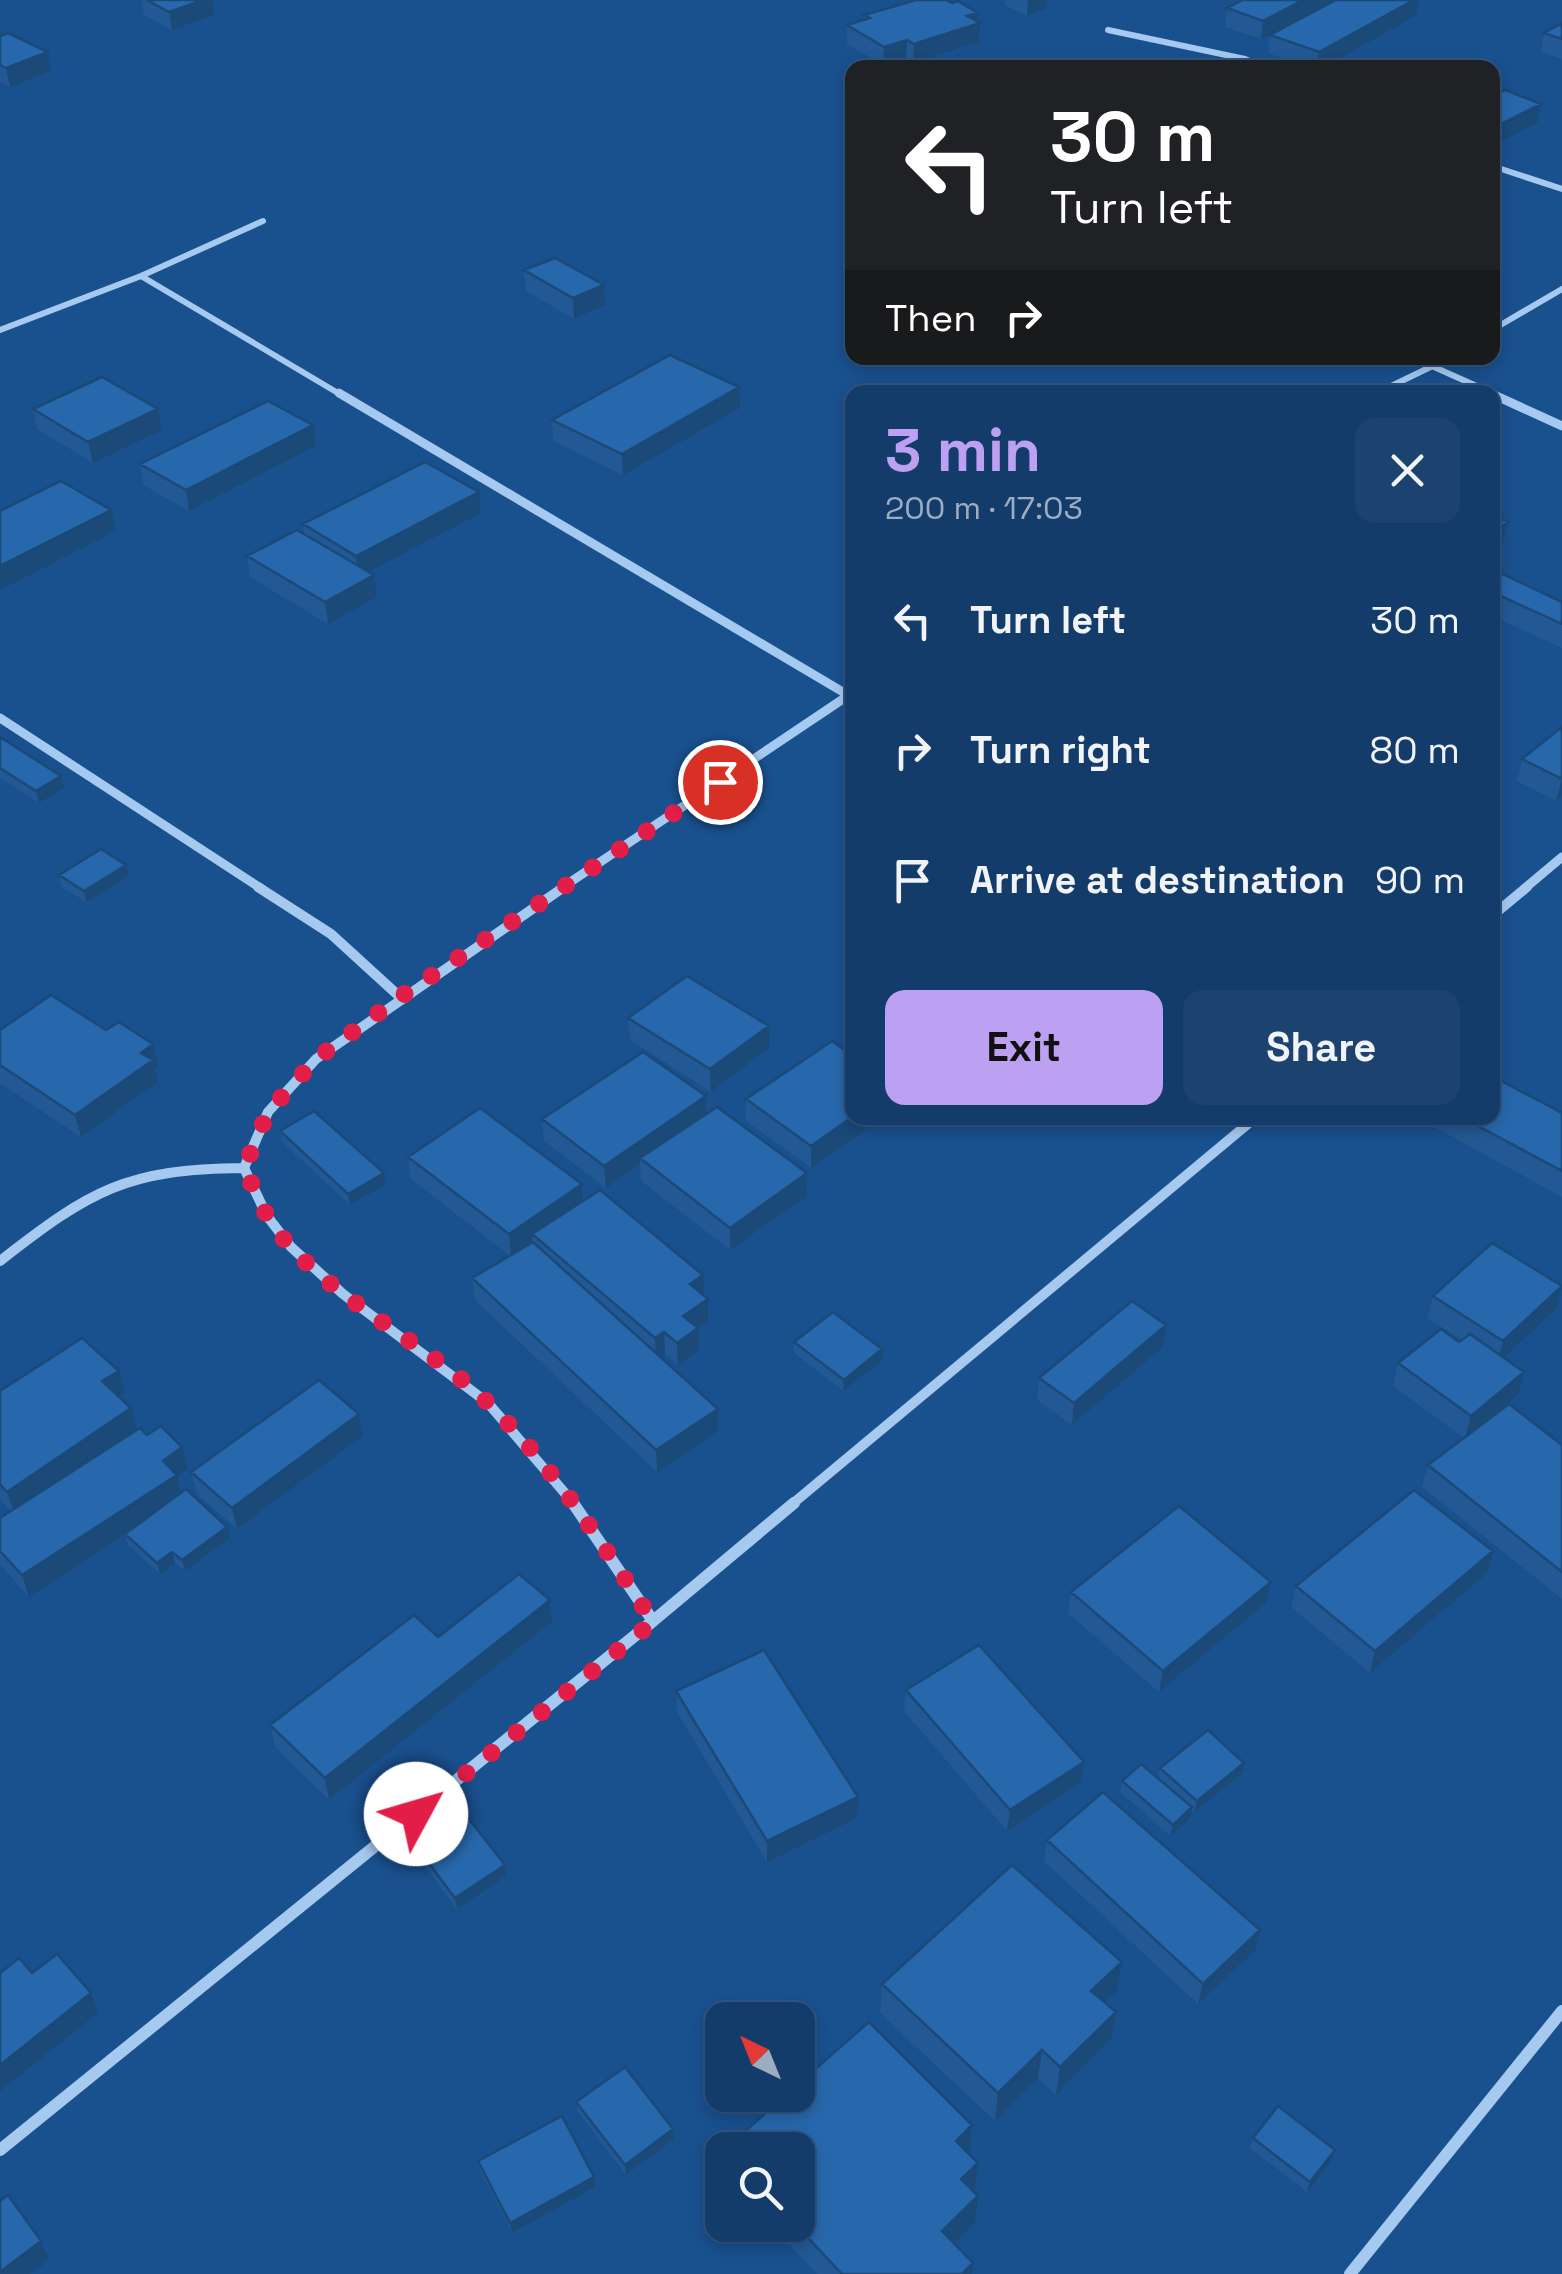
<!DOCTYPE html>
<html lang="en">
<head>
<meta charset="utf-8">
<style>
  body { margin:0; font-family:"Space Grotesk",sans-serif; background:#1c4370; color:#f1f3f6; height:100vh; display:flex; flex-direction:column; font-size:38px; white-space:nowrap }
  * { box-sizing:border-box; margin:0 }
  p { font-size:32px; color:#9dadc1 }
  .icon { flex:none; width:55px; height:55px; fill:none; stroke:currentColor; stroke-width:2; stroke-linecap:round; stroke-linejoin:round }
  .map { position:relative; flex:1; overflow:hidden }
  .sheet { position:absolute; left:845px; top:385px; width:655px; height:740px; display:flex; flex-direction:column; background:#133c6a; border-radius:20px; box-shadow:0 5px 15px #0003,0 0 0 2px #32567e }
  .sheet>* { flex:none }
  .hud { position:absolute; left:845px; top:60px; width:655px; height:305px; border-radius:20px; box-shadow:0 5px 15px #0003,0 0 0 2px #32567e; background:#202124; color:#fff; overflow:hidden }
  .needle { width:65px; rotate:317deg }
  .buttons { position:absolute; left:705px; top:2002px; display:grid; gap:20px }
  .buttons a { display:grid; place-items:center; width:110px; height:110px; border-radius:20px; background:#133c6a; box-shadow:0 5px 15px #0003,0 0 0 2px #32567e; font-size:50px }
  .pin { position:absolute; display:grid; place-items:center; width:85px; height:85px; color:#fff; margin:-42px; border:5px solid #fff; border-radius:50%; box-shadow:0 2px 10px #0007 }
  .me { position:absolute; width:110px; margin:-55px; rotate:51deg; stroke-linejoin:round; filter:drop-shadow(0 0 8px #0008) }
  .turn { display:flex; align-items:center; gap:35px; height:210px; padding:0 40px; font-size:45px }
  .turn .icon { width:130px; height:130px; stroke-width:2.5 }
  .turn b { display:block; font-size:70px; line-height:85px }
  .then { display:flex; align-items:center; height:95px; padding:0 40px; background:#0003; gap:20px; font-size:38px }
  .round { display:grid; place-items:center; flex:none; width:105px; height:105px; border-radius:20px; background:#1c4370 }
  .head { display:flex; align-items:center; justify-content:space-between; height:170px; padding:0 40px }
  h1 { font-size:60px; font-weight:800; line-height:75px; color:#bca0f2 }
  .action { display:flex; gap:20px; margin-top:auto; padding:20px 40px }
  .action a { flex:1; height:115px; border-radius:20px; background:#bca0f2; color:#111; font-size:40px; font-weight:800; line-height:115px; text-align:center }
  .action a+a { background:#1c4370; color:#f1f3f6 }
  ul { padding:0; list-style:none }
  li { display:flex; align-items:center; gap:30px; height:130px; padding:0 40px }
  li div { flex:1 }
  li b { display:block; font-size:38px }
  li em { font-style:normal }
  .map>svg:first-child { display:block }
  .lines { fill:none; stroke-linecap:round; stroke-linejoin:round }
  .street-far3 { stroke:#a5c9ef; stroke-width:6 }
  .street-far2 { stroke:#a5c9ef; stroke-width:9 }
  .street-far1 { stroke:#a5c9ef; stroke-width:10 }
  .street { stroke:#a5c9ef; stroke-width:12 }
  .wall { fill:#225994 }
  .shaded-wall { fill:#1b4978 }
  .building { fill:#2768ac; stroke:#1b4978; stroke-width:2.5 }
  .route { stroke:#e11d48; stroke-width:18; stroke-dasharray:0 32.4 }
</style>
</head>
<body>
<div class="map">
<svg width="1562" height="2274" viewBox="0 0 1562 2274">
  <rect width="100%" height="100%" fill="#19508e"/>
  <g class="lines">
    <!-- street-far3 -->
    <path class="street-far3" d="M1108 30 1245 59 1265 68
      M1492 166 1562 189
      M141 276 343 396
      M0 330 141 276 263 221
      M1492 330 1562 289
      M1434 367 1490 392
      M1379 392 1449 358
      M1492 394 1496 396"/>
    <!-- street-far2 -->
    <path class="street-far2" d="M339 393 848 695
      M1492 394 1562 426
      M0 718 262 889
      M560 889 852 693
      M1524 889 1562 857"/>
    <!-- street-far1 -->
    <path class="street-far1" d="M258 887 331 934 400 997
      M564 887 316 1059 268 1112 244 1168 267 1216 291 1247 343 1294 488 1403 575 1505
      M1492 916 1527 887
      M0 1261C91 1190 126 1169 244 1168
      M791 1505 1255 1118"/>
    <!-- street -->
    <path class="street" d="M653 1621 794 1503
      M0 2150 653 1621 573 1503
      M1350 2274 1562 2011"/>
  </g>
  <!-- wall -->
  <path class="wall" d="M141 0H212L214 15 172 30 144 15Z
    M1005 0H1047L1046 9 1027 16 1005 5Z
    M1335 0 1261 39 1225 27 1227 8Z
    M1336 0H1419L1416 16 1322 68H1308L1268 53 1270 35Z
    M958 2 978 13 979 42 913 62 906 58 883 65 847 44V25L864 20V15Z
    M1562 23V59L1541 52 1544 33Z
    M0 36 51 71 10 87 0 82Z
    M1492 96 1537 123 1495 145 1492 143Z
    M524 270 604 285 605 305 574 319 526 291Z
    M740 408 623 475 553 441 552 420Z
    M33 409H158L162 430 93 463 37 429Z
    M313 425 316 446 189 511 143 485 140 464Z
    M479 492 481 513 369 572 377 597 328 624 250 577 247 556 304 534 303 524Z
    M1492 569 1562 602V648L1492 616Z
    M1562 727V796L1556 801 1517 781 1522 759Z
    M0 737 61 776 64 788 39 803 0 778Z
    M59 875 129 876 86 902 62 887Z
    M628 1018 769 1026V1048L711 1092 630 1040Z
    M0 1030 158 1066 155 1068 158 1082 81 1137 0 1083Z
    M746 1099 852 1118H882L811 1168 746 1121Z
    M1562 1113V1197L1425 1122 1426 1118H1492Z
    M706 1114 807 1196 730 1250 641 1181 640 1164 606 1188 544 1141 542 1119Z
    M280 1131 384 1173 386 1184 350 1205 282 1142Z
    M408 1157 582 1184 584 1200 708 1299V1321L698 1328 699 1350 678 1365 665 1354 661 1357 718 1431 657 1472 475 1300 472 1278 510 1256 411 1179Z
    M1433 1296 1556 1309 1504 1357 1518 1394 1472 1432 1562 1445V1599L1422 1487 1428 1465 1464 1438 1393 1386 1398 1363 1462 1340 1427 1318Z
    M794 1342 882 1349V1361L843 1391 794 1353Z
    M1163 1347 1072 1425 1037 1400 1039 1378Z
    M0 1391 125 1393 119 1397 137 1430 188 1469 177 1476 181 1493 230 1538 185 1571 175 1563 160 1574 128 1545 125 1535 29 1597 0 1565V1518L11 1511 0 1499Z
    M363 1436 237 1529 197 1494 191 1472Z
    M1487 1573 1370 1673 1291 1607 1296 1586Z
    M1271 1582 1266 1603 1159 1692 1068 1613 1071 1592Z
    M550 1600 552 1622 329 1800 275 1747 270 1725 438 1637Z
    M906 1690 1084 1762 1081 1783 1007 1831 904 1711Z
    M676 1691 857 1818 767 1862 677 1712Z
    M1160 1768 1242 1774 1194 1812 1191 1809 1190 1818 1170 1836 1120 1792 1122 1781 1158 1779Z
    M1047 1840 1260 1930 1255 1951 1198 2004 1044 1861Z
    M419 1850 505 1865 506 1876 457 1909 421 1861Z
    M882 1984 1117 1991 1105 2002 1116 2012 1111 2040 1056 2095 1038 2078 995 2121 880 2013Z
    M576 2102 673 2129 674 2139 626 2175 578 2112Z
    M1253 2138 1332 2160 1307 2192 1250 2148Z
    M725 2149 969 2153 978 2163 974 2191 975 2223 954 2243 972 2274H817L771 2225H798V2150H725Z
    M478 2161 595 2187 512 2233 480 2170Z"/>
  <!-- shaded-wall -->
  <path class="shaded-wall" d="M203 0H212L214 15 172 30 169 12Z
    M1028 0H1047L1046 9 1027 16Z
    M1303 0H1335L1261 39 1263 21Z
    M1414 0H1419L1416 16 1322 68H1317L1319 52Z
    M978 13V24L980 23 979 42 913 62 914 44 967 16Z
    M907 40 906 58 883 65 884 47Z
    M48 52 51 71 10 87 6 68Z
    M1541 104 1537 123 1495 145 1499 125Z
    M604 285 605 305 574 319 573 298Z
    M739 387 740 408 623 475 622 454Z
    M158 409 162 430 93 463 88 442Z
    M313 425 316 446 189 511 186 490Z
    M479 492 481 513 359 577 356 556Z
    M111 510 116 531 0 590V566Z
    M1508 522 1503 543 1492 550V532Z
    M374 575 377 597 328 624 325 602Z
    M61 776 64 788 39 803 36 791Z
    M1562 779V796L1556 801Z
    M126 865 129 876 86 902 84 891Z
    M769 1026V1048L711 1092 710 1069Z
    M153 1044 158 1066 155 1068 158 1082 81 1137 75 1115 141 1053Z
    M706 1096V1118L640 1158V1164L606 1188 604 1166Z
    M852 1117 882 1118 811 1168V1146Z
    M384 1173 386 1184 350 1205 348 1194Z
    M807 1173V1196L730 1250V1228Z
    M582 1184 584 1206 532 1234V1242L511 1257 509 1234Z
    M703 1275 704 1297 690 1284Z
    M1562 1287 1556 1309 1497 1364 1503 1341Z
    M708 1299V1321L684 1338 683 1316Z
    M1166 1325 1163 1347 1072 1425 1074 1403Z
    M698 1328 699 1350 678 1365 677 1343Z
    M664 1332 665 1354 656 1360 655 1338Z
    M882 1349V1361L843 1391 844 1380Z
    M119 1371 125 1393 108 1404 102 1381Z
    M1524 1372 1518 1394 1465 1438 1471 1416Z
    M131 1408 137 1430 15 1514 7 1492Z
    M718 1409V1431L657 1472 656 1450Z
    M359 1414 363 1436 237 1529 232 1508Z
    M182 1447 188 1469 177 1476 182 1497 29 1597 22 1575 163 1461Z
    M227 1527 230 1538 185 1571 182 1560Z
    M1493 1551 1487 1573 1370 1673 1375 1651Z
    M172 1552 175 1563 160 1574 157 1563Z
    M1271 1582 1266 1603 1159 1692 1163 1671Z
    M550 1600 552 1622 329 1800 325 1778Z
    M1084 1762 1081 1783 1007 1831 1010 1810Z
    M1244 1763 1242 1774 1194 1812 1197 1801Z
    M858 1797 857 1818 767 1862V1841Z
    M1192 1807 1190 1818 1170 1836 1173 1825Z
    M505 1865 506 1876 457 1909 455 1898Z
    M1260 1930 1255 1951 1198 2004 1203 1984Z
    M1122 1962 1117 1991 1087 2019 1091 1991Z
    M91 1993 98 2013 0 2091V2065Z
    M1116 2012 1111 2040 1056 2095 1060 2067Z
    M1042 2050 1038 2078 995 2121 998 2093Z
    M972 2125 969 2153 953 2168 956 2141Z
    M673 2129 674 2139 626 2175 625 2165Z
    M1335 2150 1332 2160 1307 2192 1310 2182Z
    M978 2163 975 2190 958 2206 961 2179Z
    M594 2177 595 2187 512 2233 510 2223Z
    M978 2196 975 2223 940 2258 942 2231Z
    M41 2241 49 2260 30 2274H0V2272Z
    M973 2263 972 2274H962Z"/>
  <!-- building -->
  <path class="building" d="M147 0H203L169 12Z
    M916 0H946L952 3 958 1 978 13 967 16 980 23 914 44 907 40 884 47 847 25 870 18 864 15Z
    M1243 0H1303L1263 21 1227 8Z
    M1336 0H1414L1319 52 1270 35Z
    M1562 23V39L1544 33Z
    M8 33 48 52 6 68 0 65V36Z
    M1505 90 1541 104 1499 125 1492 123V96Z
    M555 258 604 285 573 298 524 270Z
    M670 355 739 387 622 454 552 420Z
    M102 377 158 409 88 442 33 409Z
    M268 401 313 425 186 490 140 464Z
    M425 462 479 492 356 556 303 524Z
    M61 481 111 510 0 566V511Z
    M1492 515 1508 522 1492 532Z
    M297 530 374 575 325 602 247 556Z
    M1492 569 1562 602V624L1492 592Z
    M1562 727V779L1522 759Z
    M0 737 61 776 36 791 0 768Z
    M101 849 126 865 84 891 59 875Z
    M687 976 769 1026 710 1069 628 1018Z
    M51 995 106 1030 119 1022 153 1044 141 1053 153 1060 75 1115 0 1065V1030Z
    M832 1041 852 1055V1117L811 1146 746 1099Z
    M643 1052 706 1096 604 1166 542 1119Z
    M1492 1076 1562 1113V1171L1463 1118H1492Z
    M717 1107 807 1173 730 1228 640 1158Z
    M480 1108 582 1184 509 1234 408 1157Z
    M314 1111 384 1173 348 1194 280 1131Z
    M600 1190 703 1275 690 1284 708 1299 683 1316 698 1328 677 1343 664 1332 655 1338 532 1234Z
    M533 1242 718 1409 656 1450 472 1278Z
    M1492 1243 1562 1286 1503 1341 1433 1296Z
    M1132 1301 1166 1325 1074 1403 1039 1378Z
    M833 1312 882 1349 844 1380 794 1342Z
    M1441 1329 1459 1342 1470 1334 1524 1372 1471 1416 1398 1363Z
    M82 1338 119 1371 102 1381 131 1408 7 1492 0 1484V1391Z
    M319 1380 359 1414 232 1508 191 1472Z
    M1509 1404 1562 1445V1572L1428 1465Z
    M161 1426 182 1447 163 1461 177 1475 22 1575 0 1551V1518L140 1428 147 1435Z
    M186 1489 227 1527 182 1560 172 1552 157 1563 125 1534Z
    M1414 1490 1493 1551 1375 1651 1296 1586Z
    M1179 1506 1271 1582 1163 1671 1071 1592Z
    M519 1574 550 1600 325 1778 270 1725 414 1615 438 1637Z
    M979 1645 1084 1762 1010 1810 906 1690Z
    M764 1650 858 1797 767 1841 676 1691Z
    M1208 1730 1244 1763 1197 1801 1160 1768Z
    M1141 1764 1192 1807 1173 1825 1122 1781Z
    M1103 1792 1260 1930 1203 1984 1047 1840Z
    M468 1818 505 1865 455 1898 419 1850Z
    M1012 1865 1122 1962 1091 1991 1116 2012 1060 2067 1042 2050 998 2093 882 1984Z
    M57 1954 91 1993 0 2065V1973L19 1958 32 1973Z
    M869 2022 972 2125 956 2141 978 2163 961 2179 978 2196 942 2231 973 2263 962 2274H842L796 2225H798V2150H726L725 2149 786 2095H798V2084Z
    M625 2067 673 2129 625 2165 576 2102Z
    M1278 2106 1335 2150 1310 2182 1253 2138Z
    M562 2116 594 2177 510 2223 478 2161Z
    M8 2195 41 2241 0 2272V2201Z"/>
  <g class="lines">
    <!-- route -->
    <path class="route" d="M416 1814 653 1622C603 1545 554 1467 488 1403 426 1342 316 1291 271 1222 260 1206 253 1185 244 1168L268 1112 316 1059 400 997 720 782"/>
  </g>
</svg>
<div class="buttons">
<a><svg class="needle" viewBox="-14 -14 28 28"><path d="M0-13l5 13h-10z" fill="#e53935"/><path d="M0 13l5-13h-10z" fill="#9dadc1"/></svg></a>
<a><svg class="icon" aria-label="search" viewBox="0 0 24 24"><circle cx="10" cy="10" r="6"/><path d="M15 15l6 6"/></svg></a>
</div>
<div class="pin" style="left:720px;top:782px;background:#d93025"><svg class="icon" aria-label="arrive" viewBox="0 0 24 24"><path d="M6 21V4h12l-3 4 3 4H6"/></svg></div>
<svg class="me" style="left:416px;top:1814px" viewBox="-20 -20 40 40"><circle r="19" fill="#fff"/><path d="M0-13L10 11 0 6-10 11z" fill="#e11d48"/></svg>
<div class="hud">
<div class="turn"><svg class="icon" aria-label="left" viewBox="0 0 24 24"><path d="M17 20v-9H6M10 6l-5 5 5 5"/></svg><div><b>30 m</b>Turn left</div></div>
<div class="then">Then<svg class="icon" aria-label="right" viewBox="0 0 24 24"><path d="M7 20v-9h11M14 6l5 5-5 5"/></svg></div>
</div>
<section class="sheet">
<div class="head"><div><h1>3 min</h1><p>200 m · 17:03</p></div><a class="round"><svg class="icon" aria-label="close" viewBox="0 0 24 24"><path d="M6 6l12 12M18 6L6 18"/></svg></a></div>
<ul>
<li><svg class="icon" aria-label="left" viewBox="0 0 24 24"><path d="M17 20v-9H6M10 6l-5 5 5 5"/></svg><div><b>Turn left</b></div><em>30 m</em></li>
<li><svg class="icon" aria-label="right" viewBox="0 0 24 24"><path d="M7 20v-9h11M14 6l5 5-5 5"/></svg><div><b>Turn right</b></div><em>80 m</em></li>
<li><svg class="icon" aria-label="arrive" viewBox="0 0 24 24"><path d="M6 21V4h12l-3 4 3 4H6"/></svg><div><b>Arrive at destination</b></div><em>90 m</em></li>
</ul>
<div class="action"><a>Exit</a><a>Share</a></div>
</section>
</div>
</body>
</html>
